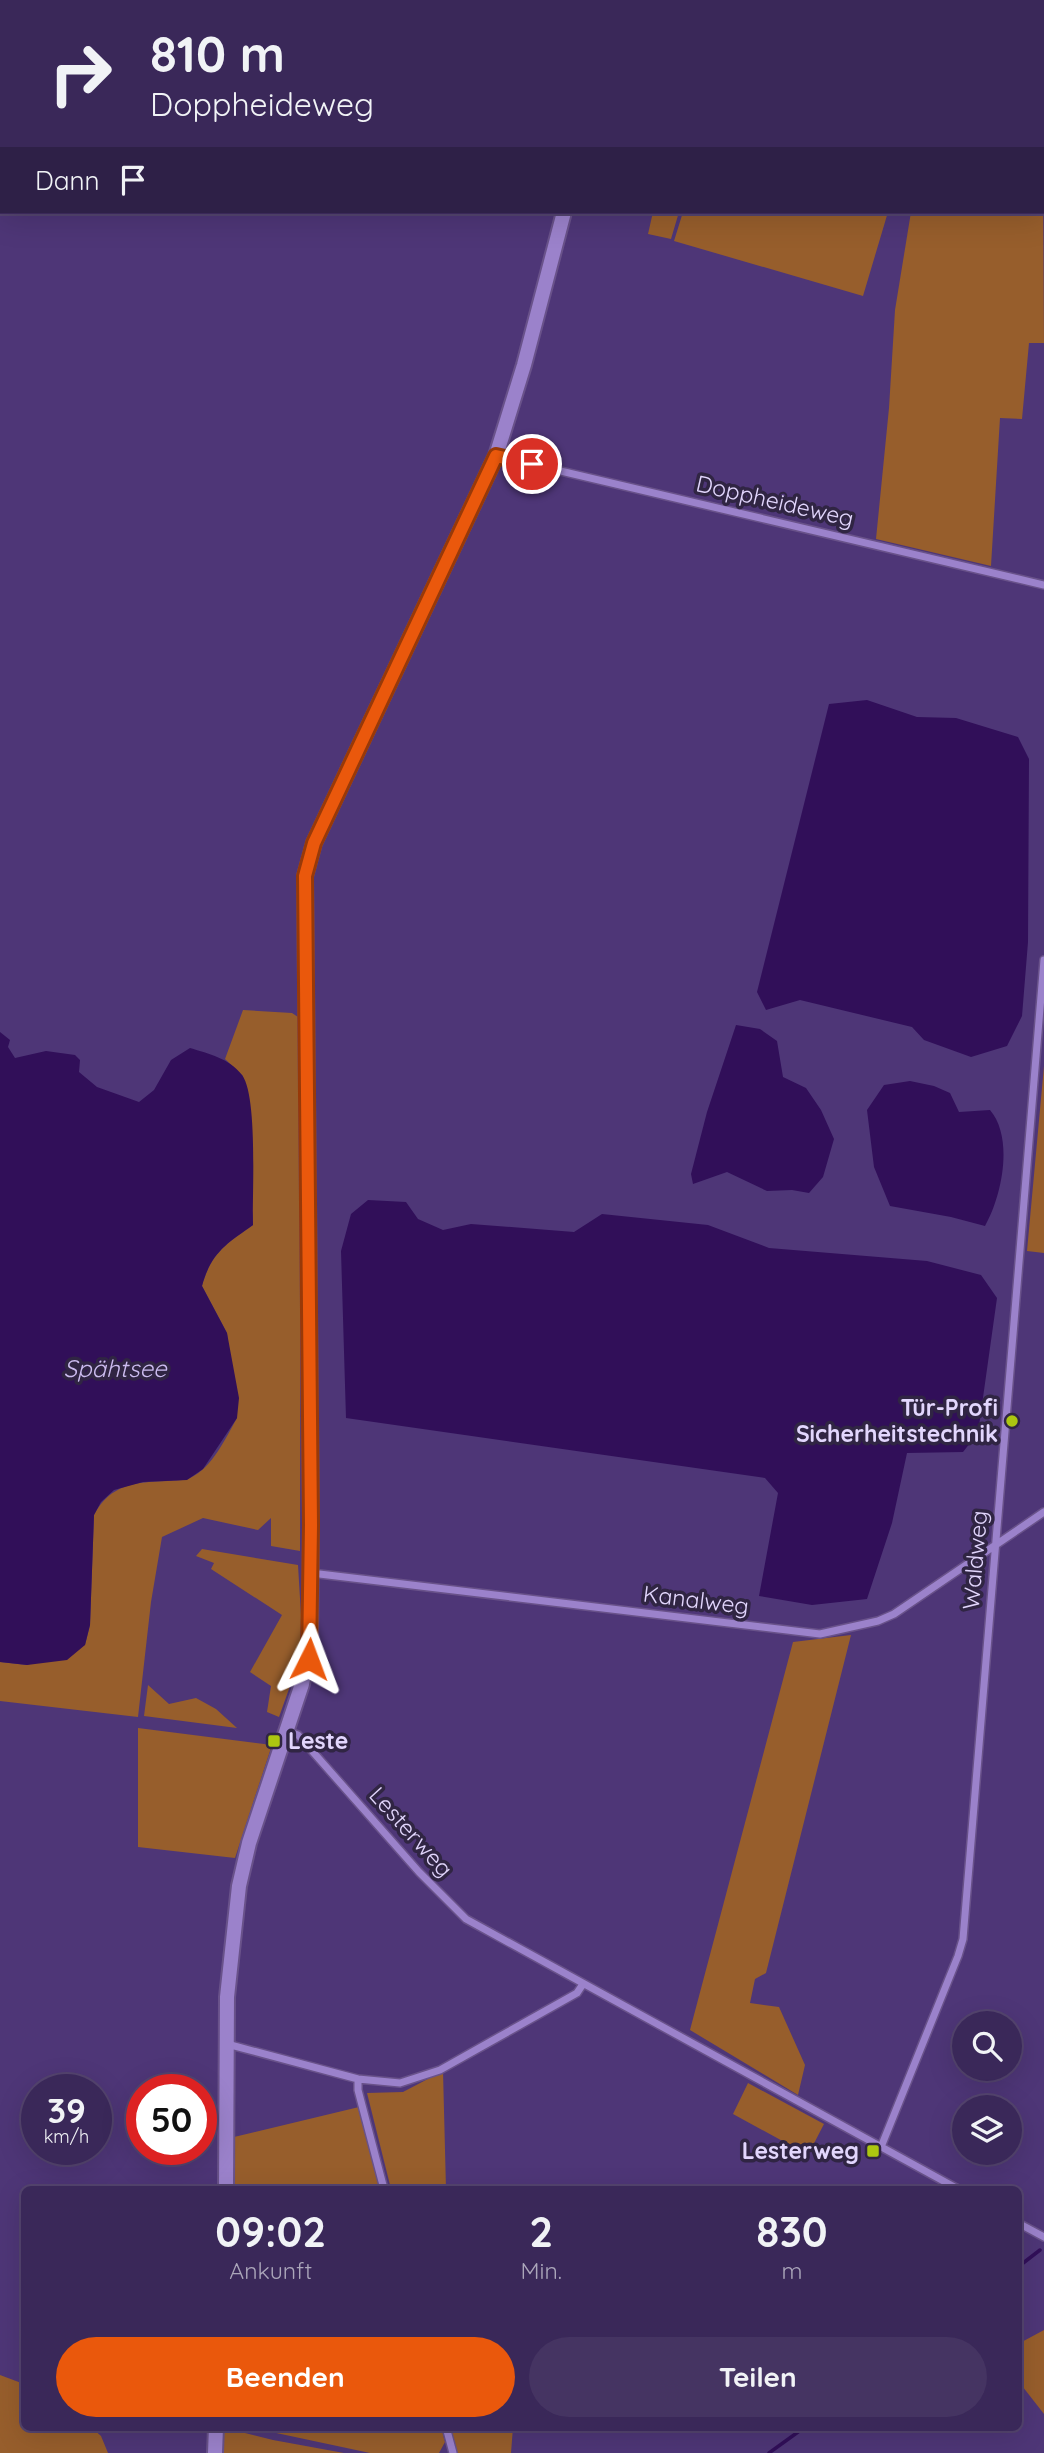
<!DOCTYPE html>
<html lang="de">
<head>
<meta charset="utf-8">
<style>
  body { margin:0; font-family:Quicksand,sans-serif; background:#453462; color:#f1f3f6; height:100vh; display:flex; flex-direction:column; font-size:26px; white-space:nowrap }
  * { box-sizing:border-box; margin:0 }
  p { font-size:23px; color:#aba6ba }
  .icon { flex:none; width:38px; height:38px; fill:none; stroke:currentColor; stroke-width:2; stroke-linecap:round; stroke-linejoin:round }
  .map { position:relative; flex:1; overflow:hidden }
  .sheet { position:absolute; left:21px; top:2186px; width:1001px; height:245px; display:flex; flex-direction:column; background:#3a2859; border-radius:10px; box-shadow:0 7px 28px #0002,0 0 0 2px #54446f }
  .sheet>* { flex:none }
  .top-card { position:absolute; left:0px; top:0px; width:1045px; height:214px; box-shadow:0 7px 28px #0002,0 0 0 2px #54446f; background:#3a2859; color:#f1f3f6; overflow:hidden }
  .tools { position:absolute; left:952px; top:2011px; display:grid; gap:14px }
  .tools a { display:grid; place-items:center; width:70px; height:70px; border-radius:50%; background:#3a2859; box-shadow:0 7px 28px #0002,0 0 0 2px #54446f; font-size:35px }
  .speed { position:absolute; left:21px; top:2074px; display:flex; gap:14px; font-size:35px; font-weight:700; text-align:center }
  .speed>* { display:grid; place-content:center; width:91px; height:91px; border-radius:50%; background:#3a2859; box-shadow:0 7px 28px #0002,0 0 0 2px #54446f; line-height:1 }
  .speed small { font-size:18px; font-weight:400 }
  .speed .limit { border:10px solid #d22; background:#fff; color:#111 }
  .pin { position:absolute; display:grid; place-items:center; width:60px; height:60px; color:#fff; margin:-30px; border:4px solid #fff; border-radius:50%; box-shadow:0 2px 7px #0007 }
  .me { position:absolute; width:77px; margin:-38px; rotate:3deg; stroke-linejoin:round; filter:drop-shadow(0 0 5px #0008) }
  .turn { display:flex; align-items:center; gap:24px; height:147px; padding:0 35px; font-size:32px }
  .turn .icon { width:91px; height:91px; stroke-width:2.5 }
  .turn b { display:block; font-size:49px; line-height:60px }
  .then { display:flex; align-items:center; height:66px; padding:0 35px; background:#0003; gap:14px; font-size:26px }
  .eta { display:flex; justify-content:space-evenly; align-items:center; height:119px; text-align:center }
  .eta b { font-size:42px; font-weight:700; line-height:49px }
  .button { display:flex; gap:14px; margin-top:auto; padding:14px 35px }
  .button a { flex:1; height:80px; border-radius:42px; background:#ea580c; color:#fff; font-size:28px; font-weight:700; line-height:80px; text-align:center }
  .button a+a { background:#453462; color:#f1f3f6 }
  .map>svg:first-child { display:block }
  .green { fill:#975e2c }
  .water { fill:#310f59 }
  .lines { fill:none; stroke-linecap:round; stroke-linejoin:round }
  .stream { stroke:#310f59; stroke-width:3.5 }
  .minor-casing { stroke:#69528a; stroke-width:10 }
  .secondary-casing { stroke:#69528a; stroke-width:18 }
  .minor { stroke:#9b82cb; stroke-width:7 }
  .secondary { stroke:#9b82cb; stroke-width:14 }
  .route-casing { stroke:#983908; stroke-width:18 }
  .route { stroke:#ea580c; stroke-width:12 }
  .poi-dot { fill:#acc611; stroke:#302543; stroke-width:2.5 }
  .labels { text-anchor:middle; stroke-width:7; stroke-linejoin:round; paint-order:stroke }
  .street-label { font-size:23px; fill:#e2d6fd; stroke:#302543 }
  .poi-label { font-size:23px; font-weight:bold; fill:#e2d6fd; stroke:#302543; text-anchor:end }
  .water-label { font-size:24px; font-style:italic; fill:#ccbcf0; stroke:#302543 }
</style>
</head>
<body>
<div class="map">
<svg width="1044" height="2453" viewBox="0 0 1044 2453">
  <rect width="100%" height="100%" fill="#4e3677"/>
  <!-- green -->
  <path class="green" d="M1043 174 1044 343H1029L1022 419 1000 418 991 566 876 539 889 408 895 310 911 212H1043Z
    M653 212H679L671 239 648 234Z
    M683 212H888L863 296 674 241Z
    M243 1010 292 1013 298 1017 301 1026 300 1551 271 1546V1518L258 1530 203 1518 162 1537 151 1602 138 1717 0 1701V1662L27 1665 85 1645 90 1625 94 1515C110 1484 136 1482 168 1481 175 1480 184 1481 190 1478 213 1467 225 1439 237 1418L227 1333 202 1286C211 1253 226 1244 253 1225L243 1076 225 1059Z
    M1044 1066V1253L1027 1251Z
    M202 1549 298 1565 301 1615 300 1658 279 1717 267 1712 271 1686 250 1672 282 1615 211 1569 214 1563 196 1556Z
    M851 1635 766 1973 755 1979 750 2003 779 2007 805 2065 798 2095 690 2030 793 1642Z
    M148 1685 169 1704 196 1698 216 1709 237 1728 144 1716Z
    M138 1728 272 1745 235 1858 138 1847Z
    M443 2071 446 2189H391L367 2093 403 2092Z
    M748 2083 824 2124 808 2155 733 2114Z
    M359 2107 381 2189H233L234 2137Z
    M1044 2330V2414L1019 2382 1018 2344Z
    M0 2375 24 2384V2427H91L101 2436 108 2453H0Z
    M221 2427 273 2440 344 2453H221Z
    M248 2427H441L445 2442 439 2453H370Z
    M450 2427H513L511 2453H457Z"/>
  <!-- water -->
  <path class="water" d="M867 700 917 717 956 718 1018 737 1029 759 1028 942 1022 1016 1007 1046 971 1057 924 1040 912 1027 800 1000 766 1010 757 992 829 704Z
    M736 1025 760 1029 777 1041 783 1077 806 1088 821 1110 834 1139 823 1177 809 1193 792 1190 767 1191 727 1172 693 1184 691 1174 707 1112Z
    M0 1032 10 1040 8 1047 15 1058 46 1051 75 1055 80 1060 79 1072 97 1087 139 1102 154 1090 171 1060 190 1048C209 1054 229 1058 242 1075 258 1096 252 1194 253 1225 226 1244 211 1253 202 1286L227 1333 239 1398 237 1418 203 1469 187 1480 143 1482 114 1490 101 1502 94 1515 90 1625 85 1645 67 1660 27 1665 0 1662Z
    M910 1081 934 1086 950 1093 959 1112 990 1110C1014 1138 1002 1196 985 1226L951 1217 890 1206 874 1167 867 1110 884 1085Z
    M368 1200 406 1202 418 1219 443 1230 471 1224 574 1232 602 1214 708 1225 769 1248 927 1261 981 1275 997 1298 978 1433 963 1452 907 1453 892 1523 867 1599 812 1605 759 1596 778 1493 765 1478 346 1418 341 1251 351 1214Z"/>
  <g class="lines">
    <!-- stream -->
    <path class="stream" d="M1018 2267 1040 2250
      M769 2453 805 2427"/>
    <!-- minor casing -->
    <g class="minor-casing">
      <path id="minor" d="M497 456 1044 585
        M311 1573 820 1634 878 1621 894 1614 1044 1512
        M287 1731 298 1735 419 1872 466 1919 958 2189
        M227 2044 358 2079 400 2083 440 2070 577 1993 583 1984
        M358 2079V2090L384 2189
        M881 2147 958 1956 963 1939 1044 960
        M1018 2223 1044 2237
        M446 2427 453 2453"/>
    </g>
    <!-- secondary casing -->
    <g class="secondary-casing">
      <path id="secondary" d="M618 2 619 0
        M226 2189 227 1997 239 1886 249 1843 302 1684 310 1644 311 1525 305 876 314 843 496 456 524 365 564 212
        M215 2453 216 2427"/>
    </g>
    <!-- minor -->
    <use href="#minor" class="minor"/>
    <!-- secondary -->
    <use href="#secondary" class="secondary"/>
  </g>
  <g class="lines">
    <!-- route casing -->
    <g class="route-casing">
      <path id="route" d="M309 1659 311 1525 305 876 314 843 496 456 532 464"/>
    </g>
    <!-- route -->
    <use href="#route" class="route"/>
  </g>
  <!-- markers -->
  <g class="poi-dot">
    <circle cx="1012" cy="1421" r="7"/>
    <rect x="267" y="1734" width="14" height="14" rx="3.5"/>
    <rect x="866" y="2144" width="14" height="14" rx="3.5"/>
  </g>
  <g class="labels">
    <!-- street labels -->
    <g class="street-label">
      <text transform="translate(775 501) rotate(13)" y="8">Doppheideweg</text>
      <text transform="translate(975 1560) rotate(-85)" y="8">Waldweg</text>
      <text transform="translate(696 1600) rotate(7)" y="8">Kanalweg</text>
      <text transform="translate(411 1832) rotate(48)" y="8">Lesterweg</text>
    </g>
    <!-- poi labels -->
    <g class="poi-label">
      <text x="998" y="1416">Tür-Profi<tspan x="998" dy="26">Sicherheitstechnik</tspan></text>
      <text x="288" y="1749" text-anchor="start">Leste</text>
      <text x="859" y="2159">Lesterweg</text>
    </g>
    <!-- water labels -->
    <g class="water-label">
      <text x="115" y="1377">Spähtsee</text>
    </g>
  </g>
</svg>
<div class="tools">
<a><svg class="icon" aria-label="search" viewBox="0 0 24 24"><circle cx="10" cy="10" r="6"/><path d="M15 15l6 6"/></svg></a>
<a><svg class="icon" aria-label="layers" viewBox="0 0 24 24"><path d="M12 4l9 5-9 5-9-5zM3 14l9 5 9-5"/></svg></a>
</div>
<div class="speed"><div>39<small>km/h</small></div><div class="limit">50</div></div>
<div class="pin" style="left:532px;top:464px;background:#d93025"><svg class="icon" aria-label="arrive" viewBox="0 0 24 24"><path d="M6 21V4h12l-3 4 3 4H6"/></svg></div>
<svg class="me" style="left:309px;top:1659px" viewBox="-20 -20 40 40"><path d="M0-17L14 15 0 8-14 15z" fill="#ea580c" stroke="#fff" stroke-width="4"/></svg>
<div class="top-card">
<div class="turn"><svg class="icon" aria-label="right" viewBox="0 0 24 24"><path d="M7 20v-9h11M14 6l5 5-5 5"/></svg><div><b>810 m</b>Doppheideweg</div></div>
<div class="then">Dann<svg class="icon" aria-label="arrive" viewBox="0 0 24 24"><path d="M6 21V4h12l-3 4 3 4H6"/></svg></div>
</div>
<section class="sheet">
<div class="eta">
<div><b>09:02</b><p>Ankunft</p></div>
<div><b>2</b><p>Min.</p></div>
<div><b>830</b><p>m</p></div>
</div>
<div class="button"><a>Beenden</a><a>Teilen</a></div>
</section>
</div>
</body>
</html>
